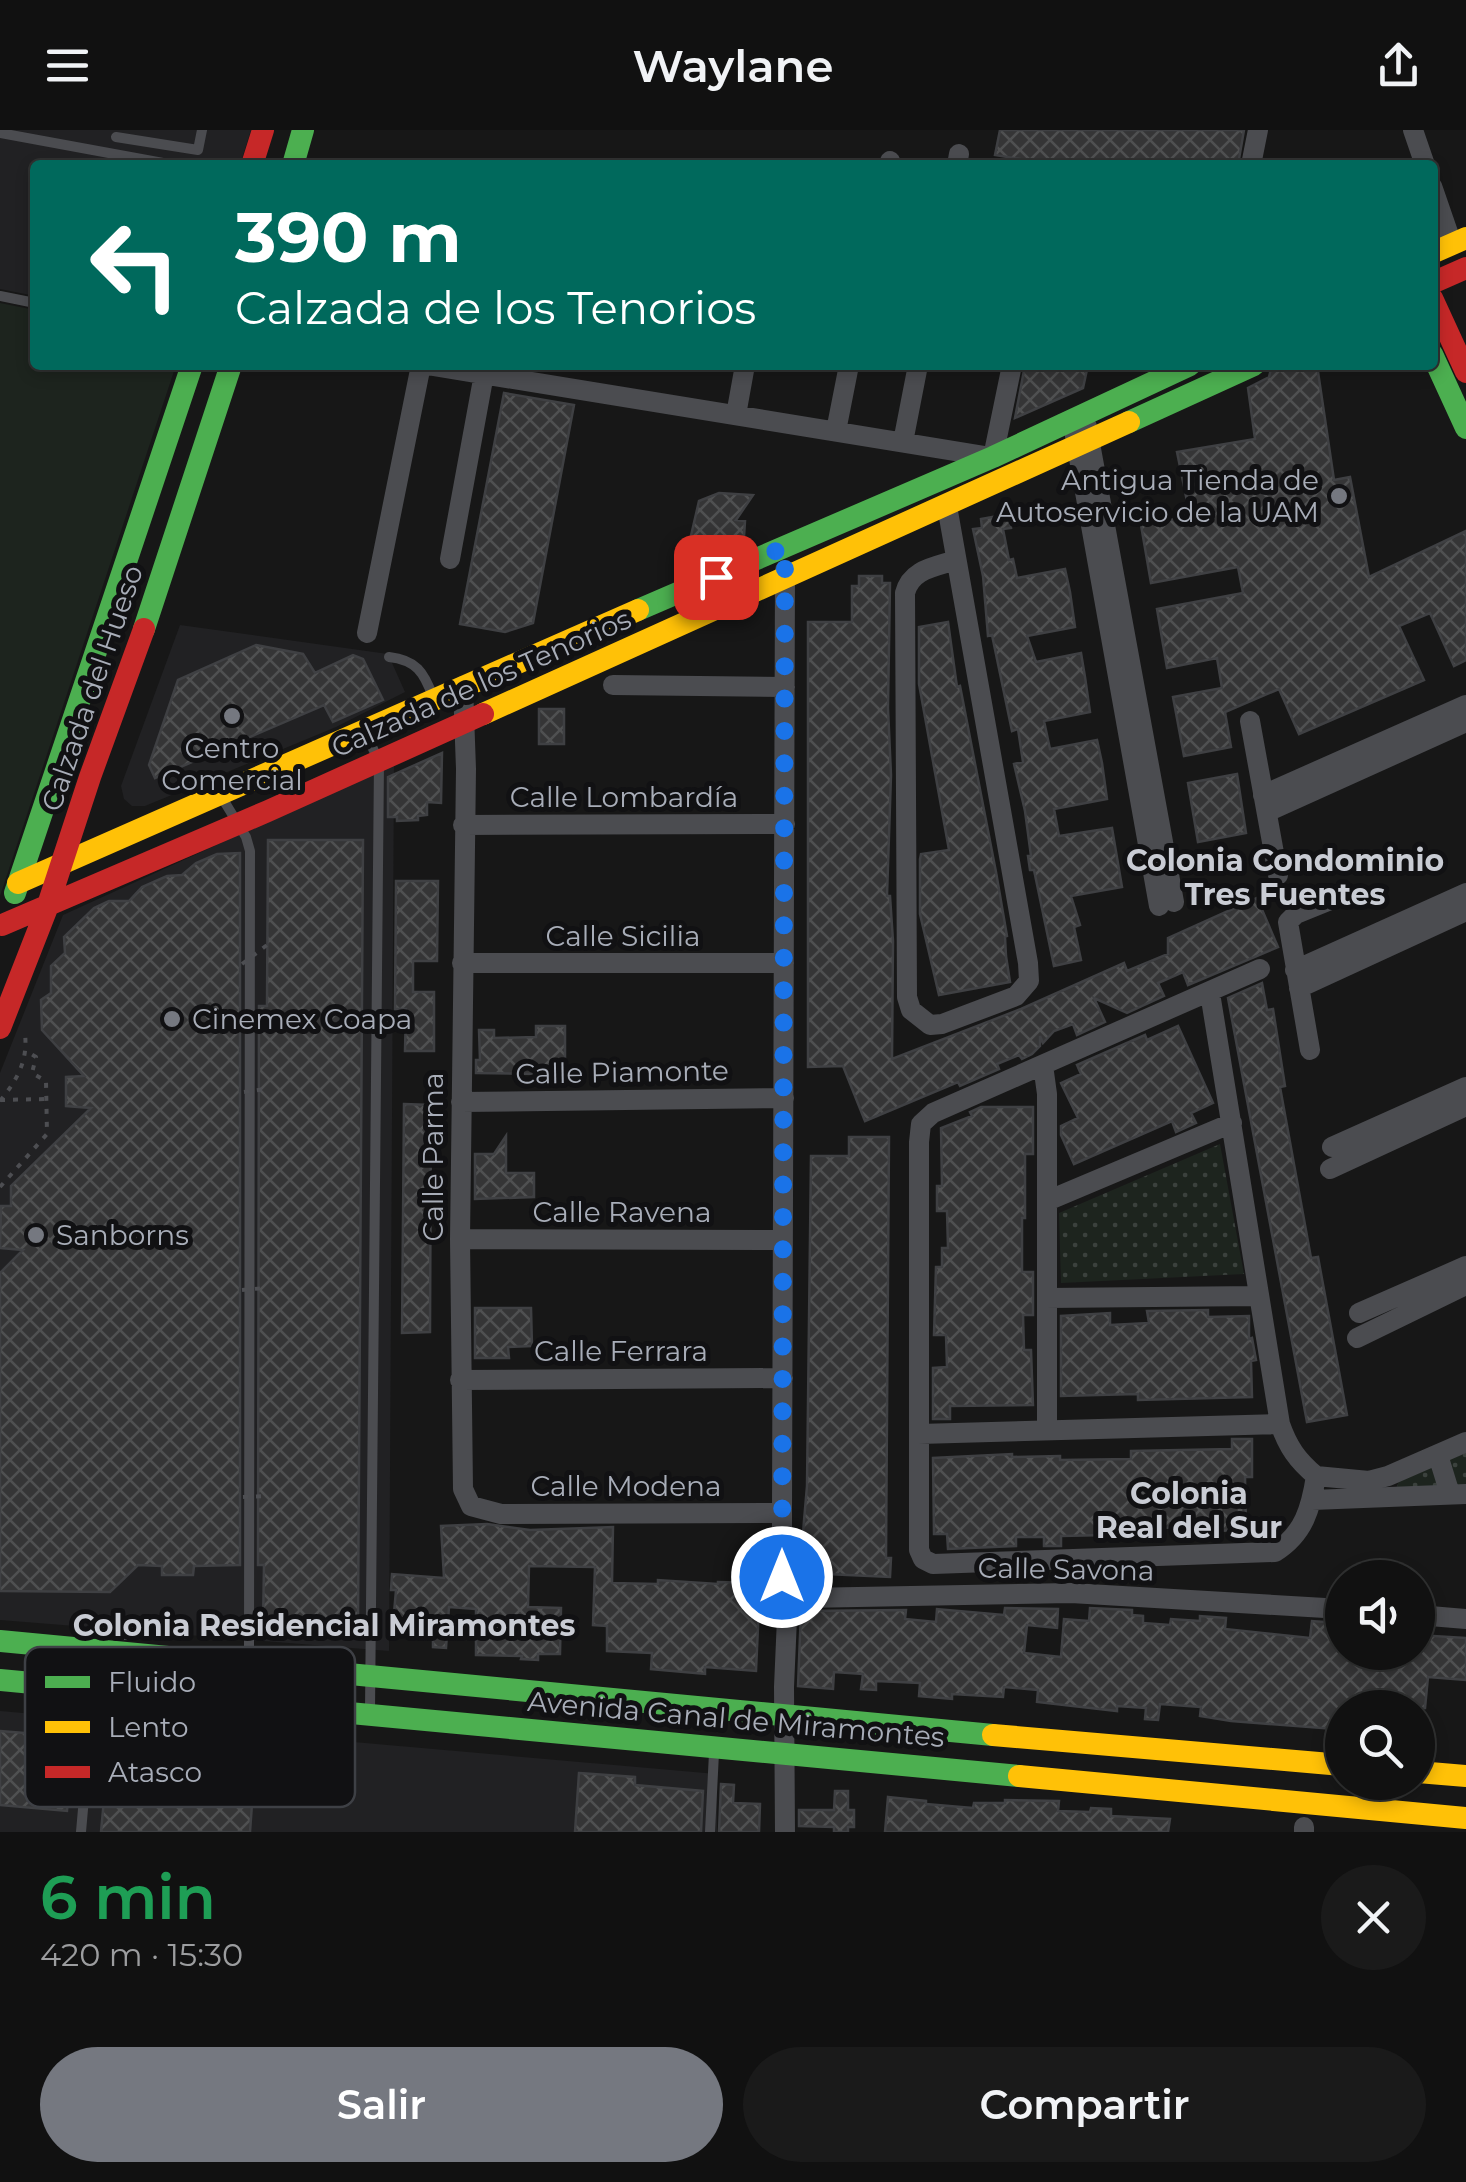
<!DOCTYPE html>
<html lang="es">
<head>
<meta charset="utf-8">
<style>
  body { margin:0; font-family:Montserrat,sans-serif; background:#1a1a1a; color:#f1f3f6; height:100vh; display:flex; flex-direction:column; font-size:38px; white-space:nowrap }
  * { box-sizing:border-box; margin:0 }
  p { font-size:32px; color:#9c9d9f }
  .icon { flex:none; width:55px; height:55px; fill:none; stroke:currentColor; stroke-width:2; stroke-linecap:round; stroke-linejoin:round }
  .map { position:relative; height:1702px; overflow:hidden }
  .sheet { display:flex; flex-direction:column; background:#111; flex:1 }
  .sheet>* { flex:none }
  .guide { position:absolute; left:30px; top:30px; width:1408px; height:210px; border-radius:10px; box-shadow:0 5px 15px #0003,0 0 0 2px #303131; background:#00695c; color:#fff; overflow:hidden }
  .fabs { position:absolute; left:1325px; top:1430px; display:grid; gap:20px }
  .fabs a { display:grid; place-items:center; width:110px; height:110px; border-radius:50%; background:#111; box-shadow:0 5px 15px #0003,0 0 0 2px #303131; font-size:50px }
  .pin { position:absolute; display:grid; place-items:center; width:85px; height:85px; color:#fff; margin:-42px; border-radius:20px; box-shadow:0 5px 15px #0006 }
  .me { position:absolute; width:110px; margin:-55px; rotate:0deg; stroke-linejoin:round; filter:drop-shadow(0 0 8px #0008) }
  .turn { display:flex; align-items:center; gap:35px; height:210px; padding:0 40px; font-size:45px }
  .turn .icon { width:130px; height:130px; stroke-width:2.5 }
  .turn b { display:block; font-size:70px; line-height:85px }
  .round { display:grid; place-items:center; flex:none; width:105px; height:105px; border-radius:52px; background:#1a1a1a }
  .headline { display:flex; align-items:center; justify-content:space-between; height:170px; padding:0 40px }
  h1 { font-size:60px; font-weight:600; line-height:75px; color:#1e9e55 }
  .primary-button { display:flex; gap:20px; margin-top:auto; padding:20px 40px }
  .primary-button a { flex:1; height:115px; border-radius:60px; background:#757880; color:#fff; font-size:40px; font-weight:600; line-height:115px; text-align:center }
  .primary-button a+a { background:#1a1a1a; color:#f1f3f6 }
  header { display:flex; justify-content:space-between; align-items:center; height:130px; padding:0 40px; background:#111; font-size:45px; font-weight:600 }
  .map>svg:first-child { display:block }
  .built { fill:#212123 }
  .grass { fill:#1d241e }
  .park { fill:url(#park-dots) }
  .building { fill:url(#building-cross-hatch); stroke:#3f4043; stroke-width:2.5 }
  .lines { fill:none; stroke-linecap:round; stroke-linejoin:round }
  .path { stroke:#4d4e52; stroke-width:4; stroke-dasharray:5 8; stroke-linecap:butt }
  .lane { stroke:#4b4c50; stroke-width:10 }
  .street { stroke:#4b4c50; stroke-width:20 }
  .fast { stroke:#4caf50; stroke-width:22 }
  .slow { stroke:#ffc107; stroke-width:22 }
  .jam { stroke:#c62828; stroke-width:22 }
  .path-bridge { stroke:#4d4e52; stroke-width:4; stroke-dasharray:5 8; stroke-linecap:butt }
  .route { stroke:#1a73e8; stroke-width:18; stroke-dasharray:0 32.4 }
  .poi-dot { fill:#757880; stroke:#111113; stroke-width:4 }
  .labels { text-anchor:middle; stroke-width:10; stroke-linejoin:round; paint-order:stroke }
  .poi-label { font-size:28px; fill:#a8adb8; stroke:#111113; text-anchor:start }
  .street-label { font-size:28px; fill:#a8adb8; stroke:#111113 }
  .neighbourhood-label { font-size:30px; font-weight:bold; fill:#c9ccd4; stroke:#111113 }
  .key { fill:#111113; stroke:#3e4045; stroke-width:2.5 }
  .key-label { font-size:28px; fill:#a8adb8 }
</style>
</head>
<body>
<header><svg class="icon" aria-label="menu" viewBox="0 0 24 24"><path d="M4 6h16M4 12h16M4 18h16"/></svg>Waylane<svg class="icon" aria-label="share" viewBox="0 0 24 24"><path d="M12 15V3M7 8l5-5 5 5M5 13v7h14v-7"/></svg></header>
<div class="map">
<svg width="1466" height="1702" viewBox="0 0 1466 1702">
  <defs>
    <pattern id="park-dots" width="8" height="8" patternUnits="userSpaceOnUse" patternTransform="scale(2.5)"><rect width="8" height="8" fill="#1d241e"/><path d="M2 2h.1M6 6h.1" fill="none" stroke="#3b413d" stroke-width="1.8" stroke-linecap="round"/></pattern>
    <pattern id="building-cross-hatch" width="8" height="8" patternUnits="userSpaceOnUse" patternTransform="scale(2.5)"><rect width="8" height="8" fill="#353536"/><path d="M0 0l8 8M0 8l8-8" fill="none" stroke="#4f5051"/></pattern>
  </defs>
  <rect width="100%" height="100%" fill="#171717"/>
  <!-- built -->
  <path class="built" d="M0 0H251L240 35H35V166L0 159Z
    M180 495 388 524 405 562 336 597 145 676H132L124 669 121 656Z
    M394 634 389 1521 0 1490V943L63 785Z
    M0 1581 717 1644V1702H0Z"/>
  <!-- grass -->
  <path class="grass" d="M0 173 35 180V235H176L0 766Z"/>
  <!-- park -->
  <path class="park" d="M1220 1014 1244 1144 1061 1153 1059 1083Z
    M1466 1319V1357L1396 1359 1400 1348Z"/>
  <!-- building -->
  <path class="building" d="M1000 0H1244L1238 35H1057L995 25Z
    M1025 235H1088L1083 258 1015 288Z
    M1272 235H1317L1334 350 1350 347 1369 447 1466 401V530L1454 536 1430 483 1399 496 1424 550 1299 604 1279 559 1225 582 1231 617 1184 626 1173 567 1222 558 1217 528 1167 538 1157 479 1243 463 1238 437 1151 453 1141 395 1190 386 1177 322 1255 309 1248 258 1269 247Z
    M504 263 574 275 533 493 505 502 460 494Z
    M719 363 753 365 736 390 745 391 744 407 696 431 687 412 690 410 699 371Z
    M1009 384 1011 398 1003 399 1009 430 1013 429 1017 448 1065 439 1070 462 1075 497 1027 506 1036 532 1081 523 1085 547 1090 582 1044 591 1050 619 1097 610 1102 633 1107 669 1054 679 1059 706 1112 698 1122 757 1071 766 1080 795 1074 797 1081 830 1054 836 1034 740H1030L1028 726H1031L1025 681 1014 634 1023 632 1018 599 1012 601 992 505 988 506 983 446 973 399 982 398 981 389Z
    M859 446H882V453H890L888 578 891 645 887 766H890L893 811 892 929 1021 879 1124 833 1127 841 1168 824V808L1257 768 1278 817 1188 855 1183 842 1158 853 1164 866 1127 883 1094 868 1105 892 1077 905 1073 894 1054 901 1043 913 1040 906V916L1032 924 1022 929 1019 925 997 934 999 939 960 956 958 952 865 991 843 936 808 937V492H852V456H859Z
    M948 492 957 557 960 556 996 742 1007 806 1005 807 1006 826 1010 852 939 865 920 784V729L921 724 949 720 919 554V497Z
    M256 515 303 524 315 543 353 525 363 529 383 570 333 592 324 575 155 648 149 635 178 550Z
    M539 579H564V614H539Z
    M442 623 441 673 427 672V685L418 686V690L397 691V687H388V647Z
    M1237 644 1246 703 1198 712 1188 653Z
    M268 710H363L358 1496H263L264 1435H258L259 876H267Z
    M240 723V1435L194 1436 193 1445H162V1436L138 1435 110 1462 0 1461V1143L23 1120 0 1118 1 1076H11V1056L91 978 66 976V947L84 946 42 900 41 870 51 863V836L65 823 64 807 94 778 109 771H129L142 757 167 746 182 745 196 733 217 724Z
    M396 751H438L437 831H413V862H434V921H405L406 879H395Z
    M1262 853 1267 880 1273 879 1285 956 1280 957 1311 1128 1318 1127 1347 1285 1307 1292 1228 868Z
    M536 896H565V939H538V944L476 943V930H480L479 900H494V908L536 907Z
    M1178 896 1213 973 1191 983 1196 993 1176 1002 1172 991 1074 1034 1061 1005V996L1078 988 1061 953 1081 944 1077 935 1145 905 1147 910Z
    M404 974 431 975 430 1202 402 1203Z
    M981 977H1033V1024H1025V1088H1022V1142H1033V1185H1023L1024 1220H1031L1033 1275 950 1276V1289H933V1238L947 1237 946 1205H934L936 1137H942V1118H948L947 1081H937V1056H942L941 998 972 986 970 982Z
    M506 1006V1043H534V1067L475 1069V1024H494Z
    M849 1007H889L886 1428H891L890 1447 805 1443 807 1415 802 1414 807 1356 811 1026H849Z
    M475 1178H531L532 1216 508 1217 509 1228H475Z
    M1208 1180V1187L1249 1186V1209L1252 1208 1256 1230 1251 1231 1252 1267 1138 1270V1264L1061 1266V1186L1110 1183V1195L1149 1193 1147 1181Z
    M1232 1309H1252V1347H1245L1246 1400 1213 1401 1212 1397 1151 1398V1404L1061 1406V1416H1044V1407H1016V1416L948 1419 947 1404H934L933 1328 1012 1324V1327L1060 1326V1330L1131 1329V1321L1232 1319Z
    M487 1394 530 1400 613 1397 612 1453 658 1454V1450L718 1454V1452L760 1453 756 1541 705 1537V1544L651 1539 652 1523 607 1521V1496L593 1495 595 1437 529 1436 528 1477 561 1478 560 1524H538V1530L521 1529 522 1526 476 1525V1479L449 1477 446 1518 433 1517V1509L392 1506 396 1460H391L392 1444 444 1448 441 1396Z
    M1005 1478 1058 1479 1057 1498 1027 1495 1024 1523 1061 1527 1064 1489 1089 1491 1090 1478 1132 1480V1485L1143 1486V1493L1170 1495 1171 1489 1200 1491V1486L1226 1488 1225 1499 1310 1508 1312 1491 1339 1493 1342 1494V1522H1418V1505L1466 1508V1550L1428 1547 1425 1578H1342V1591H1334V1599L1231 1591 1200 1586 1201 1577 1160 1574 1158 1590 1145 1589 1146 1578 1117 1576V1581L1037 1572 1038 1560 1004 1557 1003 1567 952 1564V1569L919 1566 920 1553 876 1551V1560L861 1559 863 1544 834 1542 833 1559 798 1556 801 1481 906 1480 905 1489 936 1492 937 1479 1004 1485Z
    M0 1601 73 1607 67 1681 0 1675Z
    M110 1604 180 1611 177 1640 254 1646 250 1702H101Z
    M579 1643 635 1647V1655L703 1661 701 1702H575Z
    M721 1654 734 1655 733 1673 760 1674 759 1702H719Z
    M835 1661H848V1680H854V1697H848V1702H834V1697L799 1696V1680H834Z
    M888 1667 926 1671V1674L973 1678 974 1673H1005V1670L1059 1671 1058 1681 1090 1682 1091 1678 1111 1679V1686L1170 1689 1168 1702H885Z"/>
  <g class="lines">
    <!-- path -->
    <path class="path" d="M0 970 45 969
      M0 971C17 950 28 931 25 904
      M0 1057 47 1004 46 951 32 943 36 927 28 922
      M135 1593 169 1594V1590"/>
    <!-- lane -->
    <path class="lane" d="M0 3 174 35
      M116 7 198 20 202 0
      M0 166 35 173
      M389 527C416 530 424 542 433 567
      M365 601 379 632 370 1581
      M221 666 246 707 250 721 249 1526
      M81 1702 93 1565
      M710 1702 714 1623"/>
    <!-- street -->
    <path class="street" d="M1413 0 1425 35
      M889 35 890 31
      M957 35 959 24
      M1251 35 1258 0
      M1432 56 1452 114
      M427 235 991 327
      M736 285 745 235
      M1087 297 1174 772
      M836 301 849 235
      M1075 306 1159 776
      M903 312 918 235
      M993 327 1012 235
      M947 376 1028 833 1029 851 1016 866 942 894 930 895 911 880 907 867 905 463C911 439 935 437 956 430
      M450 429 484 244
      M367 503 421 235
      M613 555 785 557
      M463 556 466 639 460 1109 463 1359 471 1376 501 1384 782 1383
      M1250 591 1278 745
      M1263 665 1466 575
      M1267 682 1466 592
      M463 695 785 694
      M462 833H784
      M1295 840 1466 763
      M1299 858 1466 781
      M1210 863 1280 1294C1288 1317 1297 1330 1316 1346 1311 1378 1304 1404 1275 1422L933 1434 923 1429 919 1420V1012L921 994 933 983 1260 839
      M1310 920 1288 792 1296 784 1333 769
      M1043 935 1047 964V1301
      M461 972 784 968
      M1332 1017 1466 957
      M1330 1039 1466 976
      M1047 1071 1232 993
      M460 1109 783 1110
      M1047 1168 1259 1166
      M1359 1183 1466 1136
      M1357 1208 1466 1155
      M460 1250 783 1248
      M919 1304 1280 1294
      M1438 1325 1450 1364
      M1316 1346 1369 1351 1388 1346 1466 1312
      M1312 1370 1466 1364
      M788 1465 804 1468 1071 1463 1342 1479
      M1418 1485 1466 1489
      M785 1702 784 1557 788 1465 782 1447V1383L785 440
      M1304 1702V1697"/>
    <!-- fast -->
    <path class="fast" d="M293 35 303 0
      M1432 224 1466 298
      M1129 292 1254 235
      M638 480 993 327 1190 235
      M144 499 231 235
      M15 763 192 235
      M0 1511 993 1605
      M0 1550 1019 1646"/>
    <!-- slow -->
    <path class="slow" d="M1432 123 1466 108
      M483 584 1129 292
      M18 753 638 480
      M993 1605 1342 1635
      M1418 1642 1466 1646
      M1019 1646 1466 1688"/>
    <!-- jam -->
    <path class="jam" d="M252 35 263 0
      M1432 153 1466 138
      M1432 168 1466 242
      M2 795 268 681 483 584
      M0 898 47 778 90 647 144 499"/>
    <!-- path-bridge -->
    <path class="path-bridge" d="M242 834 267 815
      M244 962 266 959
      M242 1160 265 1158
      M243 1367 264 1366
      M126 1505 124 1547H136L135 1593"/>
  </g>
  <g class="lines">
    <!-- route -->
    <path class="route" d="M716 447 785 417 782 1447"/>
  </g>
  <!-- markers -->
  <g class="poi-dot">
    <circle cx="1339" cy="366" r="10"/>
    <circle cx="232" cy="586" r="10"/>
    <circle cx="172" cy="889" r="10"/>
    <circle cx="36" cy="1105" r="10"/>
  </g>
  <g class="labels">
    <!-- poi labels -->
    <g class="poi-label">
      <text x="1319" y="360" text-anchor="end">Antigua Tienda de<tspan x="1319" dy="32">Autoservicio de la UAM</tspan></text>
      <text x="232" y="628" text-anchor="middle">Centro<tspan x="232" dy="32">Comercial</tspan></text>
      <text x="192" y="899">Cinemex Coapa</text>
      <text x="56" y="1115">Sanborns</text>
    </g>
    <!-- street labels -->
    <g class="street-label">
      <text transform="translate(481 553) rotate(-24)" y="10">Calzada de los Tenorios</text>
      <text transform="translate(92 558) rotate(-71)" y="10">Calzada del Hueso</text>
      <text x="624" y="677">Calle Lombardía</text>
      <text x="623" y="816">Calle Sicilia</text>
      <text transform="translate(622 942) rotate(-1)" y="10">Calle Piamonte</text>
      <text transform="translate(433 1027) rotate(-90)" y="10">Calle Parma</text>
      <text x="622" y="1092">Calle Ravena</text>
      <text x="621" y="1231">Calle Ferrara</text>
      <text x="626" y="1366">Calle Modena</text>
      <text transform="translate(1066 1439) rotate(1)" y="10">Calle Savona</text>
      <text transform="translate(736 1589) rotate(5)" y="10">Avenida Canal de Miramontes</text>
    </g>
    <!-- neighbourhood labels -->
    <g class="neighbourhood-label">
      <text x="1285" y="741">Colonia Condominio<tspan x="1285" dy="34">Tres Fuentes</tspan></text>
      <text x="1189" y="1374">Colonia<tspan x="1189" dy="34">Real del Sur</tspan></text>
      <text x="324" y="1506">Colonia Residencial Miramontes</text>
    </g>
  </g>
  <!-- legend -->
  <rect x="25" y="1517" width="330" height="160" rx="15" class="key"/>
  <rect x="45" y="1546" width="45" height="12" fill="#4caf50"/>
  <rect x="45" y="1591" width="45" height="12" fill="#ffc107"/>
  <rect x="45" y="1636" width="45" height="12" fill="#c62828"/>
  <g class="key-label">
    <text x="108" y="1562">Fluido</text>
    <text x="108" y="1607">Lento</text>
    <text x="108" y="1652">Atasco</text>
  </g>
</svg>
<div class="fabs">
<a><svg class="icon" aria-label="sound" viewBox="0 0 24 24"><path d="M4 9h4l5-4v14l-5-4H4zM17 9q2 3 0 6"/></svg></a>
<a><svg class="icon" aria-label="search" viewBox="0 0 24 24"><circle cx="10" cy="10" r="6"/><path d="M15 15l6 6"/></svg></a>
</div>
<div class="pin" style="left:716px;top:447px;background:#d93025"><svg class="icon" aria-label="arrive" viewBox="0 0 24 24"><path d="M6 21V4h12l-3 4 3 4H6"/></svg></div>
<svg class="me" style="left:782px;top:1447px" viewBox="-20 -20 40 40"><circle r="17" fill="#1a73e8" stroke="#fff" stroke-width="3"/><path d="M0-11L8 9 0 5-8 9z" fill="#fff"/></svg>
<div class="guide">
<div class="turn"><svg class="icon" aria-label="left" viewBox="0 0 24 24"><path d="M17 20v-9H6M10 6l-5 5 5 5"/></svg><div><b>390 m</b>Calzada de los Tenorios</div></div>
</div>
</div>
<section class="sheet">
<div class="headline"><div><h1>6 min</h1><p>420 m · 15:30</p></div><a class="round"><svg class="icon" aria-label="close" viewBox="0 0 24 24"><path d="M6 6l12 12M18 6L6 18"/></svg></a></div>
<div class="primary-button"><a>Salir</a><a>Compartir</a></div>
</section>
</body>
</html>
